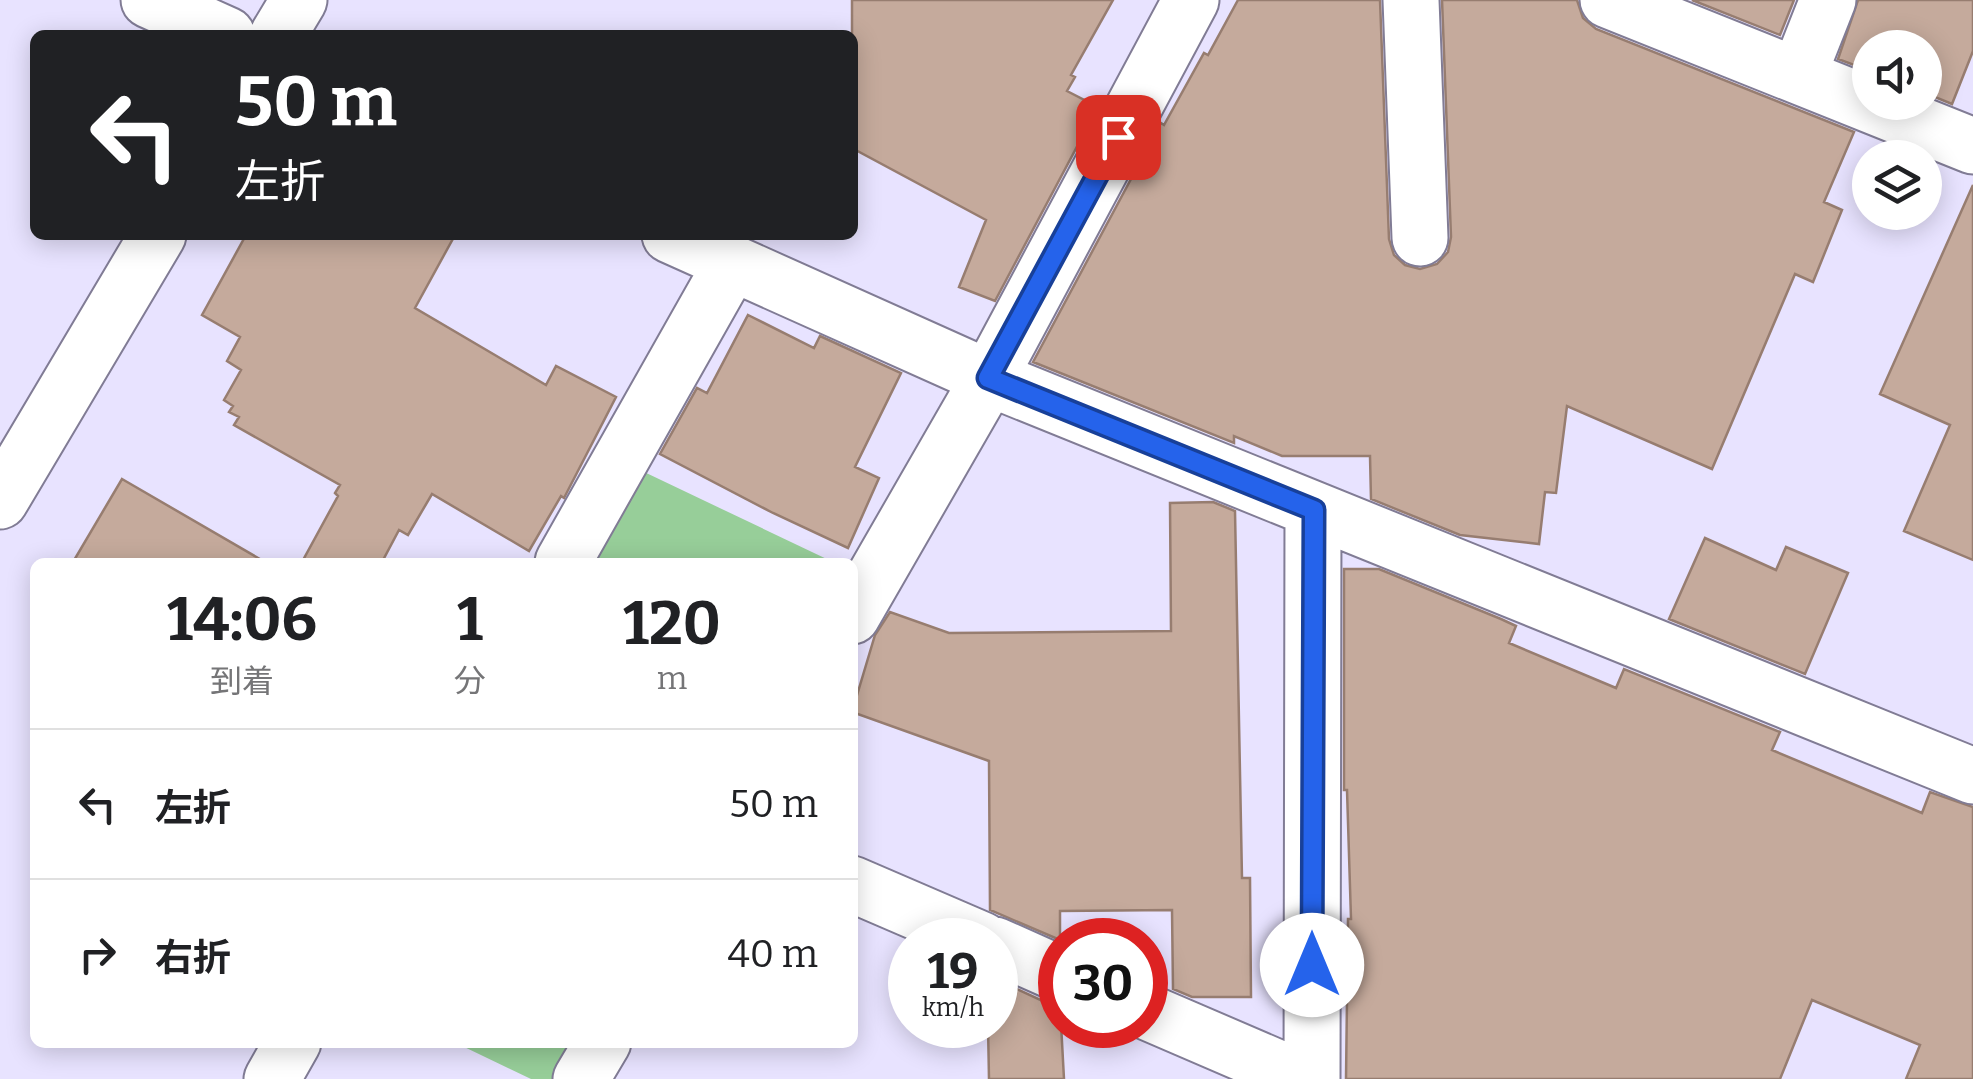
<!DOCTYPE html>
<html lang="ja">
<head>
<meta charset="utf-8">
<style>
  body { margin:0; font-family:Bitter,"Noto Sans JP",serif; background:#f6f6f6; color:#202124; height:100vh; display:flex; flex-direction:column; font-size:38px; white-space:nowrap }
  * { box-sizing:border-box; margin:0 }
  p { font-size:32px; color:#757577 }
  .icon { flex:none; width:55px; height:55px; fill:none; stroke:currentColor; stroke-width:2; stroke-linecap:round; stroke-linejoin:round }
  .map { position:relative; flex:1; overflow:hidden }
  .panel { position:absolute; left:30px; top:558px; width:828px; height:490px; display:flex; flex-direction:column; background:#fff; border-radius:15px; box-shadow:0 5px 25px #0003 }
  .panel>* { flex:none }
  .hud { position:absolute; left:30px; top:30px; width:828px; height:210px; border-radius:15px; box-shadow:0 5px 25px #0003; background:#202124; color:#fff; overflow:hidden }
  .controls { position:absolute; left:1852px; top:30px; display:grid; gap:20px }
  .controls a { display:grid; place-items:center; width:90px; height:90px; border-radius:50%; background:#fff; box-shadow:0 5px 25px #0003; font-size:50px }
  .speed { position:absolute; left:888px; top:918px; display:flex; gap:20px; font-size:50px; font-weight:700; text-align:center }
  .speed>* { display:grid; place-content:center; width:130px; height:130px; border-radius:50%; background:#fff; box-shadow:0 5px 25px #0003; line-height:1 }
  .speed small { font-size:25px; font-weight:400 }
  .speed .limit { border:15px solid #d22; background:#fff; color:#111 }
  .pin { position:absolute; display:grid; place-items:center; width:85px; height:85px; color:#fff; margin:-42px; border-radius:20px; box-shadow:0 5px 15px #0006 }
  .me { position:absolute; width:110px; margin:-55px; rotate:0deg; stroke-linejoin:round; filter:drop-shadow(0 0 8px #0008) }
  .turn { display:flex; align-items:center; gap:35px; height:210px; padding:0 40px; font-size:45px }
  .turn .icon { width:130px; height:130px; stroke-width:2.5 }
  .turn b { display:block; font-size:70px; line-height:85px }
  .eta { display:flex; justify-content:space-evenly; align-items:center; height:170px; text-align:center }
  .eta b { font-size:60px; font-weight:700; line-height:70px }
  ul { padding:0; list-style:none }
  li { display:flex; align-items:center; gap:30px; height:150px; padding:0 40px; border-top:2px solid #e0e0e0 }
  li div { flex:1 }
  li b { display:block; font-size:38px }
  li em { font-style:normal }
  .map>svg:first-child { display:block }
  .green { fill:#97ce99 }
  .building { fill:#c5aa9c; stroke:#977d70; stroke-width:2.5 }
  .lines { fill:none; stroke-linecap:round; stroke-linejoin:round }
  .minor-casing { stroke:#817c95; stroke-width:59 }
  .minor { stroke:#fff; stroke-width:55 }
  .route-casing { stroke:#184099; stroke-width:25 }
  .route { stroke:#2563eb; stroke-width:18 }
</style>
</head>
<body>
<div class="map">
<svg width="1973" height="1079" viewBox="0 0 1973 1079">
  <rect width="100%" height="100%" fill="#e8e3ff"/>
  <!-- green -->
  <path class="green" d="M640 470 833 562H588Z
    M456 1043H578L558 1079H531Z"/>
  <!-- building -->
  <path class="building" d="M852 0H1113L1071 75 1075 77 1067 91 1098 107 995 301 959 287 986 220 852 148Z
    M1238 0H1380L1389 239 1394 255 1405 265 1420 269 1437 264 1448 252 1451 237 1442 0H1577L1583 18 1596 29 1854 132 1824 202 1842 210 1813 282 1795 274 1712 469 1567 406 1556 493 1545 492 1539 544 1460 535 1371 499 1370 456H1282L1234 436V443L1033 362 1161 123 1164 125 1204 53 1208 55Z
    M1692 0H1794L1780 35Z
    M1858 0H1973V51L1952 104 1925 93V48H1870V71L1838 59Z
    M1973 185V560L1904 531 1950 425 1880 394Z
    M246 235H455L415 308 546 385 556 366 616 397 564 498 561 496 529 551 432 494 408 535 399 530 382 562H302L338 496 335 493 340 485 234 425 239 417 229 412 233 406 224 400 241 370 227 361 240 337 202 315Z
    M748 315 814 348 820 336 901 373 855 467 879 478 848 548 773 513 660 454 697 388 707 393Z
    M122 479 265 562H73Z
    M1213 502 1235 511 1242 878H1250L1251 997H1192L1173 989 1172 910 1060 911V940L990 910 989 761 852 712 875 635 890 612 949 633 1171 631 1170 503Z
    M1705 538 1776 570 1786 547 1848 573 1805 674 1669 619Z
    M1344 569H1379L1501 619 1516 626 1509 643 1616 688 1624 669 1780 732 1772 750 1922 813 1930 792 1973 807V1079H1906L1920 1045 1812 1000 1780 1079H1346L1348 919H1351L1347 790H1344Z
    M995 979 1047 1003 1060 1005 1064 1079H989L988 1025H995Z"/>
  <g class="lines">
    <!-- minor casing -->
    <g class="minor-casing">
      <path id="minor" d="M149 0 227 35
        M1411 0 1420 238
        M1608 0 1973 146
        M278 35 299 0
        M1798 76 1828 0
        M670 235 989 378 1973 776
        M0 501 158 235
        M563 562 732 263
        M852 616 989 378 1191 0
        M852 884 982 940
        M995 945 1060 974
        M1145 1011 1303 1079
        M272 1079 293 1042
        M581 1079 603 1042
        M1312 1079 1313 510"/>
    </g>
    <!-- minor -->
    <use href="#minor" class="minor"/>
  </g>
  <g class="lines">
    <!-- route casing -->
    <g class="route-casing">
      <path id="route" d="M1118 137 988 378 1314 510 1312 965"/>
    </g>
    <!-- route -->
    <use href="#route" class="route"/>
  </g>
</svg>
<div class="controls">
<a><svg class="icon" aria-label="sound" viewBox="0 0 24 24"><path d="M4 9h4l5-4v14l-5-4H4zM17 9q2 3 0 6"/></svg></a>
<a><svg class="icon" aria-label="layers" viewBox="0 0 24 24"><path d="M12 4l9 5-9 5-9-5zM3 14l9 5 9-5"/></svg></a>
</div>
<div class="speed"><div>19<small>km/h</small></div><div class="limit">30</div></div>
<div class="pin" style="left:1118px;top:137px;background:#d93025"><svg class="icon" aria-label="arrive" viewBox="0 0 24 24"><path d="M6 21V4h12l-3 4 3 4H6"/></svg></div>
<svg class="me" style="left:1312px;top:965px" viewBox="-20 -20 40 40"><circle r="19" fill="#fff"/><path d="M0-13L10 11 0 6-10 11z" fill="#2563eb"/></svg>
<div class="hud">
<div class="turn"><svg class="icon" aria-label="left" viewBox="0 0 24 24"><path d="M17 20v-9H6M10 6l-5 5 5 5"/></svg><div><b>50 m</b>左折</div></div>
</div>
<section class="panel">
<div class="eta">
<div><b>14:06</b><p>到着</p></div>
<div><b>1</b><p>分</p></div>
<div><b>120</b><p>m</p></div>
</div>
<ul>
<li><svg class="icon" aria-label="left" viewBox="0 0 24 24"><path d="M17 20v-9H6M10 6l-5 5 5 5"/></svg><div><b>左折</b></div><em>50 m</em></li>
<li><svg class="icon" aria-label="right" viewBox="0 0 24 24"><path d="M7 20v-9h11M14 6l5 5-5 5"/></svg><div><b>右折</b></div><em>40 m</em></li>
</ul>
</section>
</div>
</body>
</html>
